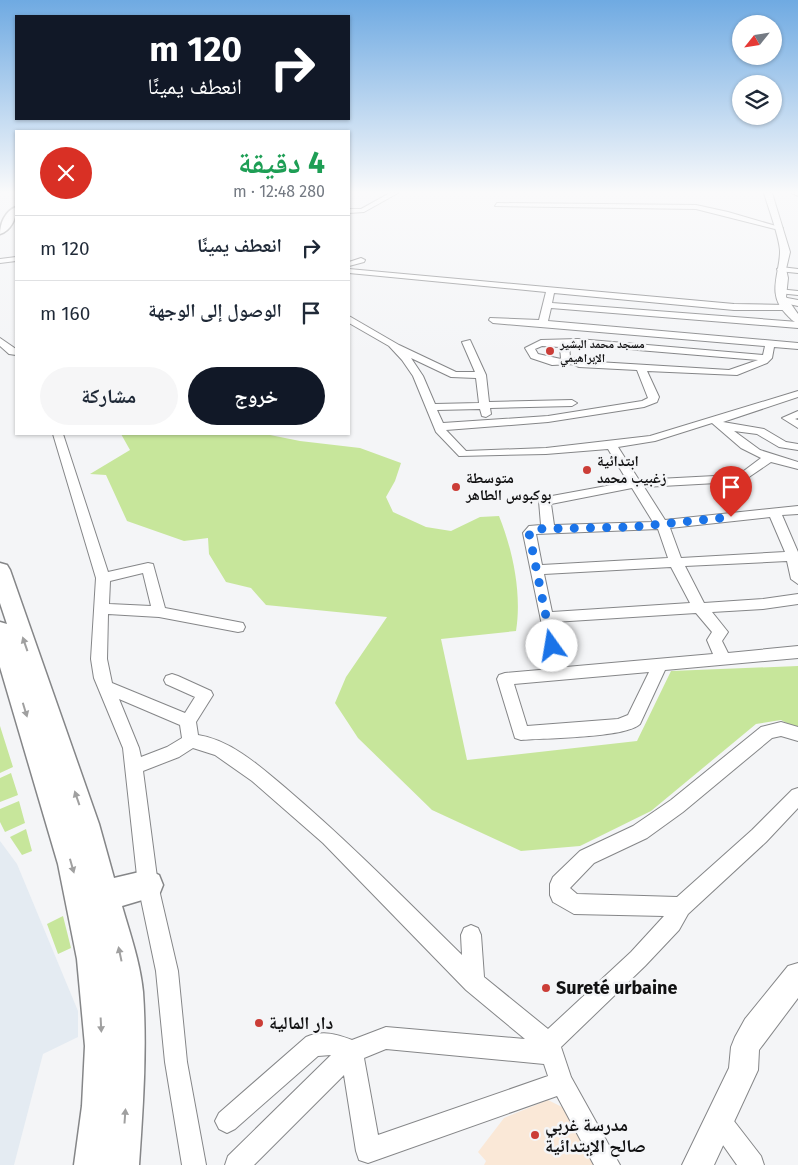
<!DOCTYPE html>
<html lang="ar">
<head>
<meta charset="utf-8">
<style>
  body { margin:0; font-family:"Fira Sans","Noto Naskh Arabic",sans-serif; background:#f6f6f7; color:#1f2937; direction:rtl; height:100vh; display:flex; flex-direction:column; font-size:19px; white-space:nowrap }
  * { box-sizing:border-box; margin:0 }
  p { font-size:16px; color:#747a83 }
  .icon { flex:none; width:28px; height:28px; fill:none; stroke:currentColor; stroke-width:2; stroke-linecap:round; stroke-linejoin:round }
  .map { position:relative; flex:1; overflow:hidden; direction:ltr }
  .side { position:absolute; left:15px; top:130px; width:335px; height:305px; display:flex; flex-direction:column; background:#fff; border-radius:0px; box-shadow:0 1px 4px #0004; direction:rtl }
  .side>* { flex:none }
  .guide { position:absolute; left:15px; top:15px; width:335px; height:105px; border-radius:0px; box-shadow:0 1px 4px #0004; direction:rtl; background:#111827; color:#fff; overflow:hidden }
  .needle { width:32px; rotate:240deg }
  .fabs { position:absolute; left:732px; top:15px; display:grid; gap:10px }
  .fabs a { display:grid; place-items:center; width:50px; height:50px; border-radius:50%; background:#fff; box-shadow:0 1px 4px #0004; font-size:25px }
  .pin { position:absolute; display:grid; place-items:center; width:42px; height:42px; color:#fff; margin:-51px -21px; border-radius:50% 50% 50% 0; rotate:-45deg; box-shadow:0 0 5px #0007 }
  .pin .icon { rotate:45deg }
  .me { position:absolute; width:55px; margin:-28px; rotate:347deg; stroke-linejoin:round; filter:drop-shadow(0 0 4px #0008) }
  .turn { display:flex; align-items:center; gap:18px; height:105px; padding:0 25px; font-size:22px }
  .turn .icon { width:65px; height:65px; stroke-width:2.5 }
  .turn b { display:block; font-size:35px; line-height:42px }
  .round { display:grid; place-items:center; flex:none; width:52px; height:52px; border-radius:26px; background:#f6f6f7 }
  .overview { display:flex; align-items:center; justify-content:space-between; height:85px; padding:0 25px }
  h1 { font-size:30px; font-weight:700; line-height:38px; color:#1e9e55 }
  .primary-button { display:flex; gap:10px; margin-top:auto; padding:10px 25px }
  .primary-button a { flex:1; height:58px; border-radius:30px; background:#111827; color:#fff; font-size:20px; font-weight:700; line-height:58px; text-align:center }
  .primary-button a+a { background:#f6f6f7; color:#1f2937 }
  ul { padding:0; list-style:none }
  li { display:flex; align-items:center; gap:15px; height:65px; padding:0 25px; border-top:1px solid #e0e1e3 }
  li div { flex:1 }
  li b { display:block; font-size:19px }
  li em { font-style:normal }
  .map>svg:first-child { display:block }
  .built { fill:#e4ebf2 }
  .education { fill:#fae8d7 }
  .green { fill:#c7e69b }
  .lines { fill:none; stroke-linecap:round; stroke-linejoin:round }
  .minor-casing { stroke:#858688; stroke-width:2 }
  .major-casing { stroke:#858688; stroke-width:2 }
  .highway-casing { stroke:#858688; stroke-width:3 }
  .minor { fill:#fff; fill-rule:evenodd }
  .major { fill:#fff; fill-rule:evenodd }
  .highway { fill:#fff; fill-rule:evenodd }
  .oneway { fill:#a0a0a0 }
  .route { stroke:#1a73e8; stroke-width:9; stroke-dasharray:0 16.2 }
  .poi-dot { fill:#cb3d37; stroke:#f4f5f7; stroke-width:2 }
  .labels { text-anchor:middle; stroke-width:5; stroke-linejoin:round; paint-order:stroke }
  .far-poi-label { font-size:12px; font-weight:bold; fill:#111112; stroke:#f4f5f7; text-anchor:start }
  .poi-label { font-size:15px; font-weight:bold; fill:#111112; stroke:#f4f5f7; text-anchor:start }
  .near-poi-label { font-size:18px; font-weight:bold; fill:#111112; stroke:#f4f5f7; text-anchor:start }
</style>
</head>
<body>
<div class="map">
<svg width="798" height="1165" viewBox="0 0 798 1165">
  <rect width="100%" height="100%" fill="#f4f5f7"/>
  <!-- built -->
  <path class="built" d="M0 841 17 864 78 1011V1037L43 1054 14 1165H0Z"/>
  <!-- education -->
  <path class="education" d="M548 1100 566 1109 595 1165H484L486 1161 478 1152 504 1118Z"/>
  <!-- green -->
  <path class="green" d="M121 434H265L300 441 360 448 401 463 395 481 386 497 393 512 426 527 451 531 480 517 499 516C513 551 522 594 516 631L441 639 467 760 637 741 671 671 798 666V729L781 720 756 724 651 811 580 846 521 851 432 810 358 738 335 703 346 677 387 617 266 605 251 588 226 582 209 554 208 538 184 541 127 521 106 475 90 474 130 450Z
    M0 726 13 767 0 773Z
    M11 773 18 795 0 802V778Z
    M19 801 25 823 5 832 0 822V809Z
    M26 829 32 851 22 855 10 837Z
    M63 916 71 948 58 954 47 924Z"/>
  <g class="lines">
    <!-- minor casing -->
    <g class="minor-casing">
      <path id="minor" d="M390 193H398L364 212 349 213V209H361Z
        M497 203 696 205 728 212 783 228 779 230 696 209 495 206Z
        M16 257V261L0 263V259Z
        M361 258 365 260 364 262 349 266V262Z
        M781 267 798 269V273L778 271 777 269Z
        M349 269 734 304 788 305V309L785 310H734L554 293 552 303 798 322V328L551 308 548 321 798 343V349L774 347 772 358 767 363 737 375 647 371 659 397 657 402 644 407 548 422 446 430 466 451 546 448 650 436 798 391V397L723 422 764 429 786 442 798 444V450L779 447 757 434 734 431 760 450 798 462V469L771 462 749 477 735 482 644 487 665 520 798 506V514L782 515 798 552V584L791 579 787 561 685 566 704 603 763 599 798 594V604L763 609 712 612 728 632 722 641 728 653 798 646V658L665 670 640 724C626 738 545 738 521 740L515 738 497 679 499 675 505 673 551 669 523 533 529 526 541 525 539 501 541 498 628 482 608 449 546 454 459 456 436 432 413 376 402 360 389 346 349 323V316L399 345 456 372H475L462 342 470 340 486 375 489 402 572 400 577 403 572 406 490 408 491 414 486 417 482 416 480 409 437 410 443 423 548 416 642 401 648 398 637 370 579 367 572 364 552 365 531 358 525 348 541 340 578 339 763 355 765 346 493 323 489 320 490 318 539 320 546 292 349 273ZM578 345 758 360 729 370 581 361 570 357 569 346ZM542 346 560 347 561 359 538 354 535 349ZM411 358 451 377 476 378 479 403 435 404 423 376ZM712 423 741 448 761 458 741 473 734 475 639 480 618 447 655 441ZM632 488 653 522 554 525 551 504ZM770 517 785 552 681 558 670 528ZM658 529 668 558 542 565 536 534ZM671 567 690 603 552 612 544 574ZM696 613 712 632 707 640 713 654 566 667 554 622ZM649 672 628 715 618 719 527 726 514 684Z
        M778 289 798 291V295L778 293Z
        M782 297 798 300V306L779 302V298Z
        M0 338 16 349V355L9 354 0 346Z
        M798 411V418L795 419 798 420V428L782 418Z
        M53 434H63L108 572 148 563 153 564 165 608 238 622 243 623 245 627 243 631 238 632 159 617 108 614 107 659 112 683 185 713 195 697 166 684 164 680 166 676 172 674 178 676 211 691 213 695 196 722 198 735C232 740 263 769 288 790 349 842 405 899 462 955L461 935 464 928 471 925 478 928 481 935 484 977 548 1029 631 952 664 916 574 914 553 902 550 895V884L553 877 580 851 633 826 671 800 761 727 781 722 798 727V741L781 736 772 738 683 812 647 838 594 863 570 888 577 894 677 897 752 830 792 790 798 788V808L766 842 688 914 679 930 645 966 561 1047 571 1077 620 1165H594L557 1096 368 1163 359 1160 356 1151 344 1075 254 1165H225L228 1156 331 1055 318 1056 235 1129 227 1133 219 1129 215 1121 219 1113 306 1037C323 1030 336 1034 352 1040L386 1027 525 1039 466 990 323 843 252 781 215 755 193 748 179 757 143 771 158 885 178 971 187 1062 206 1165H182L165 1062 156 971 138 885 123 748 94 678 91 659 96 578ZM143 573 151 606 109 604 110 581ZM119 699 180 725 182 738 167 747 141 757 139 748ZM386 1049 544 1064 548 1076 378 1135 364 1058Z
        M719 1108 727 1112 761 1156 764 1165H737L711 1128 707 1120 711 1112Z"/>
    </g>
    <!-- major casing -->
    <g class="major-casing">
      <path id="major" d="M764 193H772L790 252 786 269 788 278 786 297 798 314V323C793 322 790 318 786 314 767 294 779 276 780 253 781 241 768 207 764 193Z
        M792 193H798V196Z
        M798 963V998L759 1050 758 1070 714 1165H682L729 1068 731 1047 735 1037 745 1019 788 966Z"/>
    </g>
    <!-- highway casing -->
    <g class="highway-casing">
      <path id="highway" d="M16 207C17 217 11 231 0 234 0 224 5 211 16 207Z
        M0 563 7 565 10 570 99 824 114 878 148 870 159 875 163 885 159 895 122 906C130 934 140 962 143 992 147 1050 143 1107 139 1165H74L82 1106 85 1046 77 959 58 864 0 667V622L7 624 0 603Z"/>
    </g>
    <!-- minor -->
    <use href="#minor" class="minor"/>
    <!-- major -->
    <use href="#major" class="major"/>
    <!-- highway -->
    <use href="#highway" class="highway"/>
  </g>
  <!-- one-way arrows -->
  <defs><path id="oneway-solid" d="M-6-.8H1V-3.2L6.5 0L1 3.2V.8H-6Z" transform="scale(1.25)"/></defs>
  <g class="oneway">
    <use href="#oneway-solid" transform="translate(25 644) rotate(-109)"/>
    <use href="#oneway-solid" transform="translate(25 710) rotate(73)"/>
    <use href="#oneway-solid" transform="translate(77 798) rotate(-109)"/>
    <use href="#oneway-solid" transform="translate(72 866) rotate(74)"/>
    <use href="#oneway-solid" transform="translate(120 954) rotate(-102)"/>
    <use href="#oneway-solid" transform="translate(101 1025) rotate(87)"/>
    <use href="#oneway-solid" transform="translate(125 1116) rotate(-86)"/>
  </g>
  <!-- sky -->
  <linearGradient id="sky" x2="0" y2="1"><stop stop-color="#6faae2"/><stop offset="0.54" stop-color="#fafafb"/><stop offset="1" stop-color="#fafafb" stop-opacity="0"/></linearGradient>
  <rect width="798" height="356" fill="url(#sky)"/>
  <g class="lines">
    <!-- route -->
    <path class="route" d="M552 646 529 533 534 529 632 527 731 517"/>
  </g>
  <!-- markers -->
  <g class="poi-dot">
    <circle cx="550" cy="351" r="5"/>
    <circle cx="587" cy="470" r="5"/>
    <circle cx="456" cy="487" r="5"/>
    <circle cx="546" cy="988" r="5"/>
    <circle cx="259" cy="1023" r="5"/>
    <circle cx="535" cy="1135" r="5"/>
  </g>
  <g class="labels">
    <!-- far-poi labels -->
    <g class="far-poi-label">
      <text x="560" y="348">مسجد محمد البشير<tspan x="560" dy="14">الإبراهيمي</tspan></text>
    </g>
    <!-- poi labels -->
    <g class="poi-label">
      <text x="597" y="466">ابتدائية<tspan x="597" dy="17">زغبيب محمد</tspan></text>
      <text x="466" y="483">متوسطة<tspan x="466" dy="17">بوكبوس الطاهر</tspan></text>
    </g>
    <!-- near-poi labels -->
    <g class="near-poi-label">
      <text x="556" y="994">Sureté urbaine</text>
      <text x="269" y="1029">دار المالية</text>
      <text x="545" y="1131">مدرسة غربي<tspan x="545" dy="21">صالح الإبتدائية</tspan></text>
    </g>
  </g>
</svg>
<div class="fabs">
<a><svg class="needle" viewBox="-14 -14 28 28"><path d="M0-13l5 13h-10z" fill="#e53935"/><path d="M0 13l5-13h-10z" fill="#747a83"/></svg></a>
<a><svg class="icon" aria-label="layers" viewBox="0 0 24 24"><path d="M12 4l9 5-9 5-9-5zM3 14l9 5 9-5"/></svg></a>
</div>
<div class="pin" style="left:731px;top:517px;background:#d93025"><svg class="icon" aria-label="arrive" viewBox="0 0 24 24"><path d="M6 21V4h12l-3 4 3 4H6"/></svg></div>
<svg class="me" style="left:552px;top:646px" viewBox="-20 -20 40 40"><circle r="19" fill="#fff"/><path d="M0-13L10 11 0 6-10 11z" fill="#1a73e8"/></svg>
<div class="guide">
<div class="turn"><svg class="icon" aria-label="right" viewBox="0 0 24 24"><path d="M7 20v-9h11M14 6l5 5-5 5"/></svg><div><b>120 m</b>انعطف يمينًا</div></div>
</div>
<section class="side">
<div class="overview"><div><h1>4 دقيقة</h1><p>280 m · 12:48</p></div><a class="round" style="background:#d93025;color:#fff"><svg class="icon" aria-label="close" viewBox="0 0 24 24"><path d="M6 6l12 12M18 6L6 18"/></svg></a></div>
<ul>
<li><svg class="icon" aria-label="right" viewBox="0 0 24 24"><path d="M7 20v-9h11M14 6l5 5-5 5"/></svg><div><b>انعطف يمينًا</b></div><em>120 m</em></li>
<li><svg class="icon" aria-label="arrive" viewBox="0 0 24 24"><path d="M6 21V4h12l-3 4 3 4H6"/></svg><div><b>الوصول إلى الوجهة</b></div><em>160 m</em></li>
</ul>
<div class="primary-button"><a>خروج</a><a>مشاركة</a></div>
</section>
</div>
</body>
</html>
